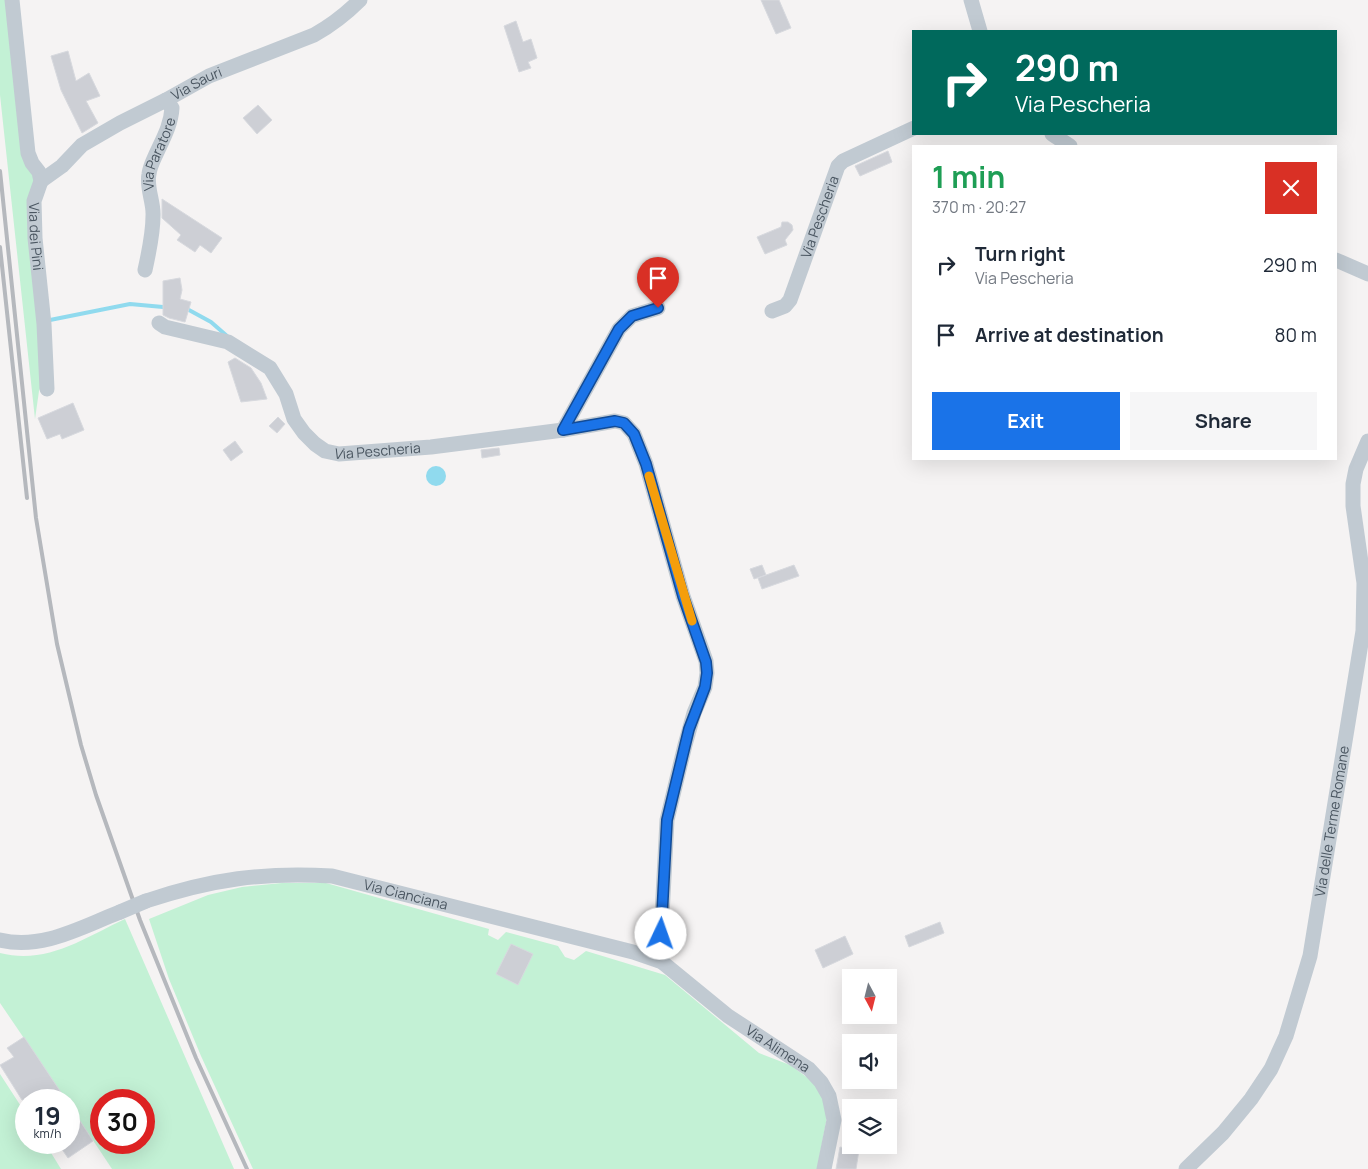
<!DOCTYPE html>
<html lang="en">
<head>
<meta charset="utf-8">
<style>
  body { margin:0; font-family:Manrope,sans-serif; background:#f6f6f7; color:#1f2937; height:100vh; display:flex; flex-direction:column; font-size:19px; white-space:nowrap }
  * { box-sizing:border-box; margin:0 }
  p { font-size:16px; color:#747a83 }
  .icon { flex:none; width:28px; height:28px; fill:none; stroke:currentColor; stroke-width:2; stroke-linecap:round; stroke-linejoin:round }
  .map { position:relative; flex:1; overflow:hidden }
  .drawer { position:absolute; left:912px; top:145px; width:425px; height:315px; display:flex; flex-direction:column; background:#fff; border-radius:0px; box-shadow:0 5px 20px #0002 }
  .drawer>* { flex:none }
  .guide { position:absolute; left:912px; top:30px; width:425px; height:105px; border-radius:0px; box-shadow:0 5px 20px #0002; background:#00695c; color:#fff; overflow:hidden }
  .needle { width:32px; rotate:173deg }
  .fabs { position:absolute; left:842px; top:969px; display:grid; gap:10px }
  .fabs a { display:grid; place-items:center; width:55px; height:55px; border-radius:0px; background:#fff; box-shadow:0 5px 20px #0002; font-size:25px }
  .speed { position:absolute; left:15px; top:1089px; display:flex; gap:10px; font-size:25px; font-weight:700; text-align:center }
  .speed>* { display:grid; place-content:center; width:65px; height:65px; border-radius:50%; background:#fff; box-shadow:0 5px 20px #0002; line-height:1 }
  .speed small { font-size:12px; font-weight:400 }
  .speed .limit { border:8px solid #d22; background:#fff; color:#111 }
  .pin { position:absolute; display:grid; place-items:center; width:42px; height:42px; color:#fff; margin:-51px -21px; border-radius:50% 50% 50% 0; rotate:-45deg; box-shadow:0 0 5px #0007 }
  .pin .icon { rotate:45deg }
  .me { position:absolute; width:55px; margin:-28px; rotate:3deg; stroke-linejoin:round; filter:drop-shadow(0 0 4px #0008) }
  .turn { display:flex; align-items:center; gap:18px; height:105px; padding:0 20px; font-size:22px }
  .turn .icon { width:65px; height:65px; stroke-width:2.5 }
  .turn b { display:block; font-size:35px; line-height:42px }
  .round { display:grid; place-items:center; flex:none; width:52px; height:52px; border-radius:0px; background:#f6f6f7 }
  .headline { display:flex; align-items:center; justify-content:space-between; height:85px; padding:0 20px }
  h1 { font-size:30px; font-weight:700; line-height:38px; color:#1e9e55 }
  .action { display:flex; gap:10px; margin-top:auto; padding:10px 20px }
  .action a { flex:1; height:58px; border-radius:0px; background:#1a73e8; color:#fff; font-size:20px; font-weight:700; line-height:58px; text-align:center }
  .action a+a { background:#f6f6f7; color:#1f2937 }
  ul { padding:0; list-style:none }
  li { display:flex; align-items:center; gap:15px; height:70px; padding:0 20px }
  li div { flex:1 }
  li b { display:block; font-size:19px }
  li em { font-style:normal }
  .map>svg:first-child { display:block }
  .green { fill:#c3f1d5; fill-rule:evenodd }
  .water { fill:#90daee }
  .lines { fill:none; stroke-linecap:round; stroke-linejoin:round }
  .stream { stroke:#90daee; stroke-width:4 }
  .building { fill:#cdcfd5; stroke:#d7d9de }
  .minor { stroke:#c1cad2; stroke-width:15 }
  .rail { stroke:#b5b8bd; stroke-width:4 }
  .minor-bridge { stroke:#c1cad2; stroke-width:15 }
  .route-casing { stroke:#114b97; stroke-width:12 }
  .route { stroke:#1a73e8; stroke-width:9 }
  .slow { stroke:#f59e0b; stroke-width:9 }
  .labels { text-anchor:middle; stroke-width:4; stroke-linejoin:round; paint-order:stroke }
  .street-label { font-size:14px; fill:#4a5661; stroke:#fff }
</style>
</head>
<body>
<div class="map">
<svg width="1368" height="1169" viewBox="0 0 1368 1169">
  <rect width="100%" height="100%" fill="#f5f3f3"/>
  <!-- green -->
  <path class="green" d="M0 0H7L32 174 35 181 44 378 39 391 35 419 0 95Z
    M282 883H326L489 929 488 935 498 940 506 932 558 946 565 957 574 960 586 951 665 975 759 1053 790 1065 812 1081 821 1092 827 1117 817 1169H253L201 1056 169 979 149 919 208 895 242 887Z
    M125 919 234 1169H112L69 1104V1100H66L0 1003V953C47 965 84 938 125 919ZM101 1100H144V1142H101Z
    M0 1074 26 1114V1142L45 1143 61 1169H0Z"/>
  <!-- water -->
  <path class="water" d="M426 476a10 10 0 1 1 20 0a10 10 0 1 1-20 0Z"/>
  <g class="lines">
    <!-- stream -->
    <path class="stream" d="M189 310 211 322 227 336
      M50 320 130 304 163 307"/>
  </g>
  <!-- building -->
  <path class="building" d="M761 0H779L791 28 776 34Z
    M516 21 523 42 531 39 537 58 528 62 531 68 519 72 504 26Z
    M68 51 76 81 89 73 100 96 86 101 98 123 82 133 61 90 51 56Z
    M258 105 272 120 257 134 243 118Z
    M888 151 892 162 860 176 855 166Z
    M162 199 222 238 211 253 200 245 195 252 177 240 181 235 162 218Z
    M782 222H788L792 225 793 230 785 240 787 245 765 254 757 237 781 227Z
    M180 278 182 290 180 299 191 302 185 322 169 318 163 315V281Z
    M235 358 251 368 261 383 267 399 241 402 228 362Z
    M73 403 84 430 62 439 60 434 47 439 38 418Z
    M278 417 285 424 277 433 269 426Z
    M235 441 243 452 231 461 223 450Z
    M499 448 500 455 482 458 481 450Z
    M762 565 766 575 754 579 750 569Z
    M794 565 799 576 762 589 758 578Z
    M940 922 944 933 909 947 905 936Z
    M845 936 853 954 823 968 815 950Z
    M511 944 533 954 518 985 496 974Z
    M24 1037 66 1100H22L0 1065 14 1057 7 1048Z
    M69 1104 93 1141 68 1158 57 1142H69Z
    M840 1147 859 1150 856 1169H836Z"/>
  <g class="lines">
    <!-- minor -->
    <g class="minor">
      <path id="s1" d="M12 0 28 153 32 163 39 172 41 181 34 201 35 238 44 324 47 389"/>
      <path d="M971 0 980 31"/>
      <path d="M1052 134 1070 146"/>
      <path id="s2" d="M41 181 62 166 82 145 120 123 166 100 209 76 314 35C332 25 346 14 360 0"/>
      <path d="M1336 260 1368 274"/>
      <path id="s3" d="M145 270C149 252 153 234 153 216 154 202 146 188 149 174 150 166 154 159 157 152 164 137 171 124 172 108L166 100"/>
      <path id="s4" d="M772 311 785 306 790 300 838 166 843 161 914 128"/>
      <path id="s5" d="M159 323 165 327 228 342 270 368 286 394 294 419 304 433 315 444 325 451 339 454 431 447 563 430 615 421 624 423 634 434 646 464 683 596 706 661 707 673 705 687 694 713 685 745 667 820 661 934 662 962"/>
      <path d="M563 430 619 329 632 316 658 308"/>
      <path id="s6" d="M146 901C212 879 263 872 332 876L633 952 662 962 728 1016 809 1069 821 1082 829 1096 834 1120 824 1169"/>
      <path d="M0 940C43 950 81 927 120 912"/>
      <path id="s7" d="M1186 1169 1223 1133 1251 1099 1271 1069 1286 1036 1310 956 1363 631 1364 583 1353 506V484L1356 469 1368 441"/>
    </g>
    <!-- rail -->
    <path class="rail" d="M0 171 36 518 57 644 81 745 96 795 140 920 196 1058 247 1169
      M0 247 27 498"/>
    <!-- minor-bridge -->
    <path class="minor-bridge" d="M120 912 146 901"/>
  </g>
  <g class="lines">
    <!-- route casing -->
    <g class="route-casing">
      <path id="route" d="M658 308 632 316 619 329 563 430 615 421 624 423 634 434 646 464 683 596 706 662 707 673 705 687 689 729 667 820 661 934"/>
    </g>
    <!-- route -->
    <use href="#route" class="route"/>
    <!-- slow -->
    <path class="slow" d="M649 476 692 621"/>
  </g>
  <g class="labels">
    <!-- street labels -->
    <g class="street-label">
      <text dy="5" stroke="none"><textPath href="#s2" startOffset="185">Via Sauri</textPath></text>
      <text dy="5" stroke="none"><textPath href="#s3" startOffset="119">Via Paratore</textPath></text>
      <text dy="5" stroke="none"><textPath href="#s4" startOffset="110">Via Pescheria</textPath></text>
      <text dy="5" stroke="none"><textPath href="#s1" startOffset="242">Via dei Pini</textPath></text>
      <text dy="5" stroke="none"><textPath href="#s5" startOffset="276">Via Pescheria</textPath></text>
      <text dy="5" stroke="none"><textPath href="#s7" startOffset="388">Via delle Terme Romane</textPath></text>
      <text dy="5" stroke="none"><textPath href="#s6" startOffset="265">Via Cianciana</textPath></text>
      <text dy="5" stroke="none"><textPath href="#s6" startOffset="675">Via Alimena</textPath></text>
    </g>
  </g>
</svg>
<div class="fabs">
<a><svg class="needle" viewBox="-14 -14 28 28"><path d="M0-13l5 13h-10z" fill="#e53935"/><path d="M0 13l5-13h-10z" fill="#747a83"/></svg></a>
<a><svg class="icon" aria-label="sound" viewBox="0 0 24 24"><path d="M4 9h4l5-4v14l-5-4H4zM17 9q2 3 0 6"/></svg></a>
<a><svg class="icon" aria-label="layers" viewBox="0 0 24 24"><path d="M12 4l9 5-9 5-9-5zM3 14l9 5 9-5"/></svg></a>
</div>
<div class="speed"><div>19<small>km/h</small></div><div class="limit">30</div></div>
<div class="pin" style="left:658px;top:308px;background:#d93025"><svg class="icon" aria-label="arrive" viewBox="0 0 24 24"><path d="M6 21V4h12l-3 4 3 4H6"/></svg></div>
<svg class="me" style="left:661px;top:934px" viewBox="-20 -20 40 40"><circle r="19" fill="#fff"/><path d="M0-13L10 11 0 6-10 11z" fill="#1a73e8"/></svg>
<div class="guide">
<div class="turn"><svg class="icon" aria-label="right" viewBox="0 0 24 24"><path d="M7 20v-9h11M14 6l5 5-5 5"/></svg><div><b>290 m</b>Via Pescheria</div></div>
</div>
<section class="drawer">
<div class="headline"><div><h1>1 min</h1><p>370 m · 20:27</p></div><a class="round" style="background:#d93025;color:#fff"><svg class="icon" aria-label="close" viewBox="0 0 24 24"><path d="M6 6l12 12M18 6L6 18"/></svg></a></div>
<ul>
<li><svg class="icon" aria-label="right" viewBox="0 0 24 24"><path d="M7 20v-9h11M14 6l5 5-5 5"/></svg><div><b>Turn right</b><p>Via Pescheria</p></div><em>290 m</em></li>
<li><svg class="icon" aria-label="arrive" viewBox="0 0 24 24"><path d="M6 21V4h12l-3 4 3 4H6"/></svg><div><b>Arrive at destination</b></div><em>80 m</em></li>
</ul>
<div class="action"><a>Exit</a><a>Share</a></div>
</section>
</div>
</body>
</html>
